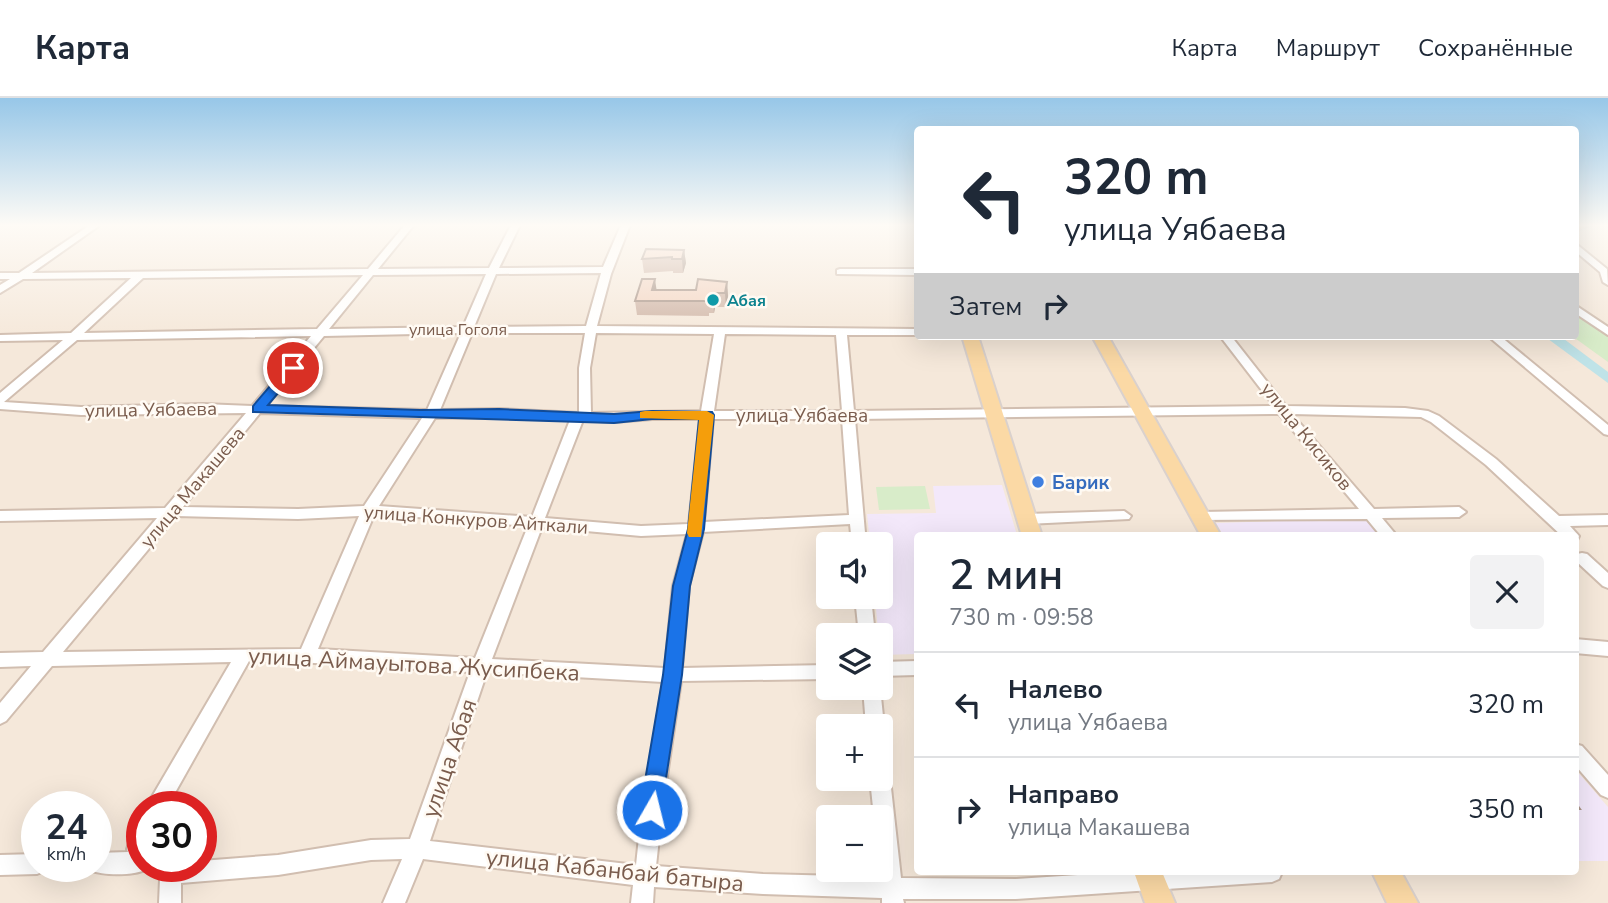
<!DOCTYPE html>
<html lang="ru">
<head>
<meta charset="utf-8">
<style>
  body { margin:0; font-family:"Nunito Sans",sans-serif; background:#f2f2f3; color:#1f2937; height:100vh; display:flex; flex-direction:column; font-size:26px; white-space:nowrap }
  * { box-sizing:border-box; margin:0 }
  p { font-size:23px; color:#747a83 }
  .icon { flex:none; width:38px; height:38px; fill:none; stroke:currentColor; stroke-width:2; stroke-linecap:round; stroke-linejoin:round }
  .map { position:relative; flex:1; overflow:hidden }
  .sheet { position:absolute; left:914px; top:434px; width:665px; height:343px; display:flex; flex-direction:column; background:#fff; border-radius:7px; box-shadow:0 7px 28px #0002 }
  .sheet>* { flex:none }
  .banner { position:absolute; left:914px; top:28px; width:665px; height:214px; border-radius:7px; box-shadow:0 7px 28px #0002; background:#fff; color:#1f2937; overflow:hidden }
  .buttons { position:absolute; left:816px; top:434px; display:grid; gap:14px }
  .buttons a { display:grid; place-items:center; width:77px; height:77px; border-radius:7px; background:#fff; box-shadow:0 7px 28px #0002; font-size:35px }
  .speed { position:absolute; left:21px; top:693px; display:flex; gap:14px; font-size:35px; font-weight:700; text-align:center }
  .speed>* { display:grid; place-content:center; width:91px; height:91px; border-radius:50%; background:#fff; box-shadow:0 7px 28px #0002; line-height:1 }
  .speed small { font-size:18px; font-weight:400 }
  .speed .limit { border:10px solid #d22; background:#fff; color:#111 }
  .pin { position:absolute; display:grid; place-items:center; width:60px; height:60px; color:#fff; margin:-30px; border:4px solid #fff; border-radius:50%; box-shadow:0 2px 7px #0007 }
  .me { position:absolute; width:77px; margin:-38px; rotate:8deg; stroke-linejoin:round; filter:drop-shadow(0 0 5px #0008) }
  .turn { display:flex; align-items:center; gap:24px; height:147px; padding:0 35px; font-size:32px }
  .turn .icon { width:91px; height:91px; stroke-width:2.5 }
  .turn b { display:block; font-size:49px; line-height:60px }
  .then { display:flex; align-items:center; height:66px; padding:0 35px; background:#0003; gap:14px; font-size:26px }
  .round { display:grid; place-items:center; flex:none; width:74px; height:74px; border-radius:7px; background:#f2f2f3 }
  .overview { display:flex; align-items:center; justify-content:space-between; height:119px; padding:0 35px }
  h1 { font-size:42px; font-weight:600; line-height:52px }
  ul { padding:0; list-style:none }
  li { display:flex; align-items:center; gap:21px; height:105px; padding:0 35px; border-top:2px solid #e0e1e3 }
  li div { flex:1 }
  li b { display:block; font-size:26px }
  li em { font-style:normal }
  header { display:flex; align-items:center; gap:42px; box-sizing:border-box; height:98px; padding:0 35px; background:#fff; border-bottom:2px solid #e0e1e3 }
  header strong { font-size:33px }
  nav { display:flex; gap:38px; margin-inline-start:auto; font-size:24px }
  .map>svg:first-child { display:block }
  .residential { fill:#f5e8da; fill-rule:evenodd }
  .education { fill:#f3e8fa }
  .green { fill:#d8ecc9 }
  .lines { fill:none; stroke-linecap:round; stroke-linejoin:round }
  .river { fill:#bfe3e8; fill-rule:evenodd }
  .minor-casing { stroke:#d1beb0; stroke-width:4 }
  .major-casing { stroke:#dad1cd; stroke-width:4 }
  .minor { fill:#fff; fill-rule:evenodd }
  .major { fill:#fbd9a5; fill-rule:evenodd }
  .wall { fill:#d1b7a8 }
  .shaded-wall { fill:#aa9588 }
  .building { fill:#f3d5c3; stroke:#aa9588; stroke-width:2 }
  .route { fill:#1a73e8; stroke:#114b97; stroke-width:2 }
  .slow { fill:#f59e0b }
  .culture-dot { fill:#0f9aa8; stroke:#fffaf3; stroke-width:2.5 }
  .shop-dot { fill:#3f7fe0; stroke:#fffaf3; stroke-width:2.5 }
  .labels { text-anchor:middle; stroke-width:5; stroke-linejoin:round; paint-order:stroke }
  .far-culture-label { font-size:16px; font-weight:bold; fill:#0d838f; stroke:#fffaf3; text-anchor:start }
  .far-street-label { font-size:16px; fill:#7a5c4d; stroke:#fffaf3 }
  .street-label { font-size:19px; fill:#7a5c4d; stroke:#fffaf3 }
  .shop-label { font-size:19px; font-weight:bold; fill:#366cbe; stroke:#fffaf3; text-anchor:start }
  .near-street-label { font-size:23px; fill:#7a5c4d; stroke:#fffaf3 }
</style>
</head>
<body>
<header>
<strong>Карта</strong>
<nav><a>Карта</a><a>Маршрут</a><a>Сохранённые</a></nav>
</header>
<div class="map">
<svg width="1608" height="805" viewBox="0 0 1608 805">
  <rect width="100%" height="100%" fill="#fdf6ec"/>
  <!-- residential -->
  <path class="residential" d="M0 127H917V238H1575V127H1608V805H0ZM917 438H1575V774H917ZM828 446H880V499H828ZM828 537H880V590H828ZM828 628H880V681H828ZM37 709H96V768H37ZM142 709H201V768H142ZM828 719H880V772H828Z"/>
  <!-- education -->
  <path class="education" d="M1002 387 1017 437 917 438V556L880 557 875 499H880V446H870L867 416 936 415 933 388Z
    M1368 420 1382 437H1223L1216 425Z
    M1575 671 1608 709V763H1575Z"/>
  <!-- green -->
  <path class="green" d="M1575 214 1608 239V264L1572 238H1575Z
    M925 388 930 411 879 412 876 389Z"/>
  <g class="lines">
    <!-- river -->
    <path class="river" d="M1544 238H1560L1608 274V285Z"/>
    <!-- minor casing -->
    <g class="minor-casing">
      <path id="minor" d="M90 127H100L32 175 368 171 405 127H414L378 171 489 170 511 127H520L499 170 603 169 621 127H630L611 176 597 228 917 231V237H847L854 313 1274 308 1220 238H1231L1286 308 1405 310 1428 313 1439 318 1496 361 1559 418 1608 417V427L1570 428 1579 438 1577 442H1575V438H1562L1486 367 1431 324 1421 319 1292 316 1374 411 1459 409 1466 414 1459 419 1382 420 1397 438H1381L1367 421 1196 422 1194 419 1196 416 1201 414 1359 411 1279 316 855 321 866 446H852L850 426 703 434 689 488 682 570 828 567V581L681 583 662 712 656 768 763 776 880 779V719H874L870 681H880V673L887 675 890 681 901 780 1016 781 1124 774H1282L1279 781 1272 784 1016 801H903L904 805H882V800L763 796 654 789 653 805H631L633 787 423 761 405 805H383L402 761 371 762 278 777 181 785V805H159L160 781 152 775 150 770C136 778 104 778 89 772L87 768H96V755L128 754 127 751 135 726 142 724V768H201V763L278 757 371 742 410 741 470 574 280 563H249L167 709H146L231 564 52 568 6 623 0 626V605L31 568 0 569V555L43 554 157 420 0 423V413L165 410 246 315 81 317 0 311V295L63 242 0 243V237L71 235 131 180 23 181 0 195V187L10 181H0V175H19ZM601 175 586 228 474 229 496 176ZM486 176 463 229 329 231 373 177ZM363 177 317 231 84 235 143 180ZM461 235 427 312 266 308 324 238ZM472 235H585L579 270V315L499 311 440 312ZM596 235 714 236 701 313 591 315 590 270ZM725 236 836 237 842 313H714ZM311 238 252 308 203 306 81 309 4 304 77 242ZM260 315 420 320H422L364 408 298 411 183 409ZM499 319 570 322 532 419 379 408 435 320ZM652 321H700L689 426 641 428 545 420 583 322 614 324ZM713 321H842L849 417 704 424ZM374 417H392L528 428 475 560 318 551ZM176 418 298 421 359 418 301 551 63 554ZM542 429 641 438 687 436 673 488 665 570 492 561ZM487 574 663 584 642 712 636 767 430 743Z
        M1575 145 1607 171 1608 187 1603 184 1600 174 1575 153Z
        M840 171H917V177L837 176V172Z
        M1575 207 1608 229V237L1575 215Z
        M1488 238H1500L1608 327V337L1604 336Z
        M1124 413 1131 418 1129 421 1027 426 1020 421 1027 416Z
        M1582 455 1587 456 1608 475V490L1603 488 1577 464V456Z
        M855 499H871L875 537H859Z
        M1575 541 1608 544V558L1575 555Z
        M917 563V577L880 578V564Z
        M880 589 884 628 880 634V628H866L863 590Z
        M1575 646 1582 648 1608 677V700L1601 697 1575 667Z
        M37 756V768H46L44 773 37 776 0 777V757Z"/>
    </g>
    <!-- major casing -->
    <g class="major-casing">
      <path id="major" d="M1575 127H1590L1575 133Z
        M962 238H978L1042 438H1022Z
        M1092 238H1108L1221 438H1201Z
        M1134 774H1162L1175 805H1145Z
        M1372 774H1401L1418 805H1387Z"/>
    </g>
    <!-- minor -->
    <use href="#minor" class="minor"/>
    <!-- major -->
    <use href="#major" class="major"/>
  </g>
  <!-- wall -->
  <path class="wall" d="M684 152 686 165 683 175H673V173L644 175 642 161Z
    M727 184 728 198 726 209H715L714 215H709V218L637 217 635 203 657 192H696Z"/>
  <!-- shaded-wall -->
  <path class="shaded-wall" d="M684 152 686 165 683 175 682 161Z
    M655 181 657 195 652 192Z
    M727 184 728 198 726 209 725 195Z
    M714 195 715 209 714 215 713 200Z"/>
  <!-- building -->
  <path class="building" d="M646 151 684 152 682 161H672V159L642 161Z
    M642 181H655L652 192H696L698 181 727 184 725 195H714L713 200H708V203H635Z
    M1575 704 1580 711H1575Z"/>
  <!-- sky -->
  <linearGradient id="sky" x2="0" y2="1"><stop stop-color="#97c7e8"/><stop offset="0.53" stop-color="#fefbf6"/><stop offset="1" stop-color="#fefbf6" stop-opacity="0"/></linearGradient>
  <rect width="1608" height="240" fill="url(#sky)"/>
  <!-- route -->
  <path class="route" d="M293 266 299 270 268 307 420 312 499 311 614 316 652 313 712 314 714 317 704 431 690 488 682 577 660 719 652 722 644 719 640 712 663 577 673 488 688 431 699 321H652L614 325 253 314V308L288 267Z"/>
  <!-- slow -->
  <path class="slow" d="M645 313H707L714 317 701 439H689L687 435 699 322 640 320V314Z"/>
  <!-- markers -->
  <circle class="culture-dot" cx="713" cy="202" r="7"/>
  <circle class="shop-dot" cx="1038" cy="384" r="7"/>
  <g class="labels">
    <!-- far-culture labels -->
    <g class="far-culture-label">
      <text x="727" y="208">Абая</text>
    </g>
    <!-- far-street labels -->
    <g class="far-street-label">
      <text x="458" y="237">улица Гоголя</text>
    </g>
    <!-- street labels -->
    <g class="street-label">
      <text transform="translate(151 311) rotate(-1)" y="7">улица Уябаева</text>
      <text x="802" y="324">улица Уябаева</text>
      <text transform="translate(1307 338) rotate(51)" y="7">улица Кисиков</text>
      <text transform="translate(192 389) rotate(-50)" y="7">улица Макашева</text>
      <text transform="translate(476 421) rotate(4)" y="7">улица Конкуров Айткали</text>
    </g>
    <!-- shop labels -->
    <g class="shop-label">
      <text x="1052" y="391">Барик</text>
    </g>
    <!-- near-street labels -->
    <g class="near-street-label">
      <text transform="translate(414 566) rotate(3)" y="8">улица Аймауытова Жусипбека</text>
      <text transform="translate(449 660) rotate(-71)" y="8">улица Абая</text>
      <text transform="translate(615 772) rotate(6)" y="8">улица Кабанбай батыра</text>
    </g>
  </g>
</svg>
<div class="buttons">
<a><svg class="icon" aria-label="sound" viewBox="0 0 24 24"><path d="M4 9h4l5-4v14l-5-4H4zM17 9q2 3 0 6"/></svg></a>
<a><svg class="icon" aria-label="layers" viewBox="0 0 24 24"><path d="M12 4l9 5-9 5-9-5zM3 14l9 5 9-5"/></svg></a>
<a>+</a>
<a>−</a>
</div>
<div class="speed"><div>24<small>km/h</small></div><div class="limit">30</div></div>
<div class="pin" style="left:293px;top:270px;background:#d93025"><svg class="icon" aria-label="arrive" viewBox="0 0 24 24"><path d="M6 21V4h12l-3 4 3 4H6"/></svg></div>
<svg class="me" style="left:652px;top:712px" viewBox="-20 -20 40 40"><circle r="17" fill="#1a73e8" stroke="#fff" stroke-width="3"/><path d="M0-11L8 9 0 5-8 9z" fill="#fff"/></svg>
<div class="banner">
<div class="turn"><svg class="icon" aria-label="left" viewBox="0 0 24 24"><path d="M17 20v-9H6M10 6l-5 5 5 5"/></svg><div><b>320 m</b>улица Уябаева</div></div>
<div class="then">Затем<svg class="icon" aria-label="right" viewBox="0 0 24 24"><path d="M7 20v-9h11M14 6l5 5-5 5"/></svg></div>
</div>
<section class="sheet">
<div class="overview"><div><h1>2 мин</h1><p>730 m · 09:58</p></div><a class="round"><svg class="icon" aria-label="close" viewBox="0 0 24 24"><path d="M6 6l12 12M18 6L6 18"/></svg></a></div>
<ul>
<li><svg class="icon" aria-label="left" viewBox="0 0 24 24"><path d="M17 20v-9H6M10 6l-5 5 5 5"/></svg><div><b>Налево</b><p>улица Уябаева</p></div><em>320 m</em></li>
<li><svg class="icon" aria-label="right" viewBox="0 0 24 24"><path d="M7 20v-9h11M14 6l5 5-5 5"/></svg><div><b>Направо</b><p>улица Макашева</p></div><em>350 m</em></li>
</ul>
</section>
</div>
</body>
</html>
